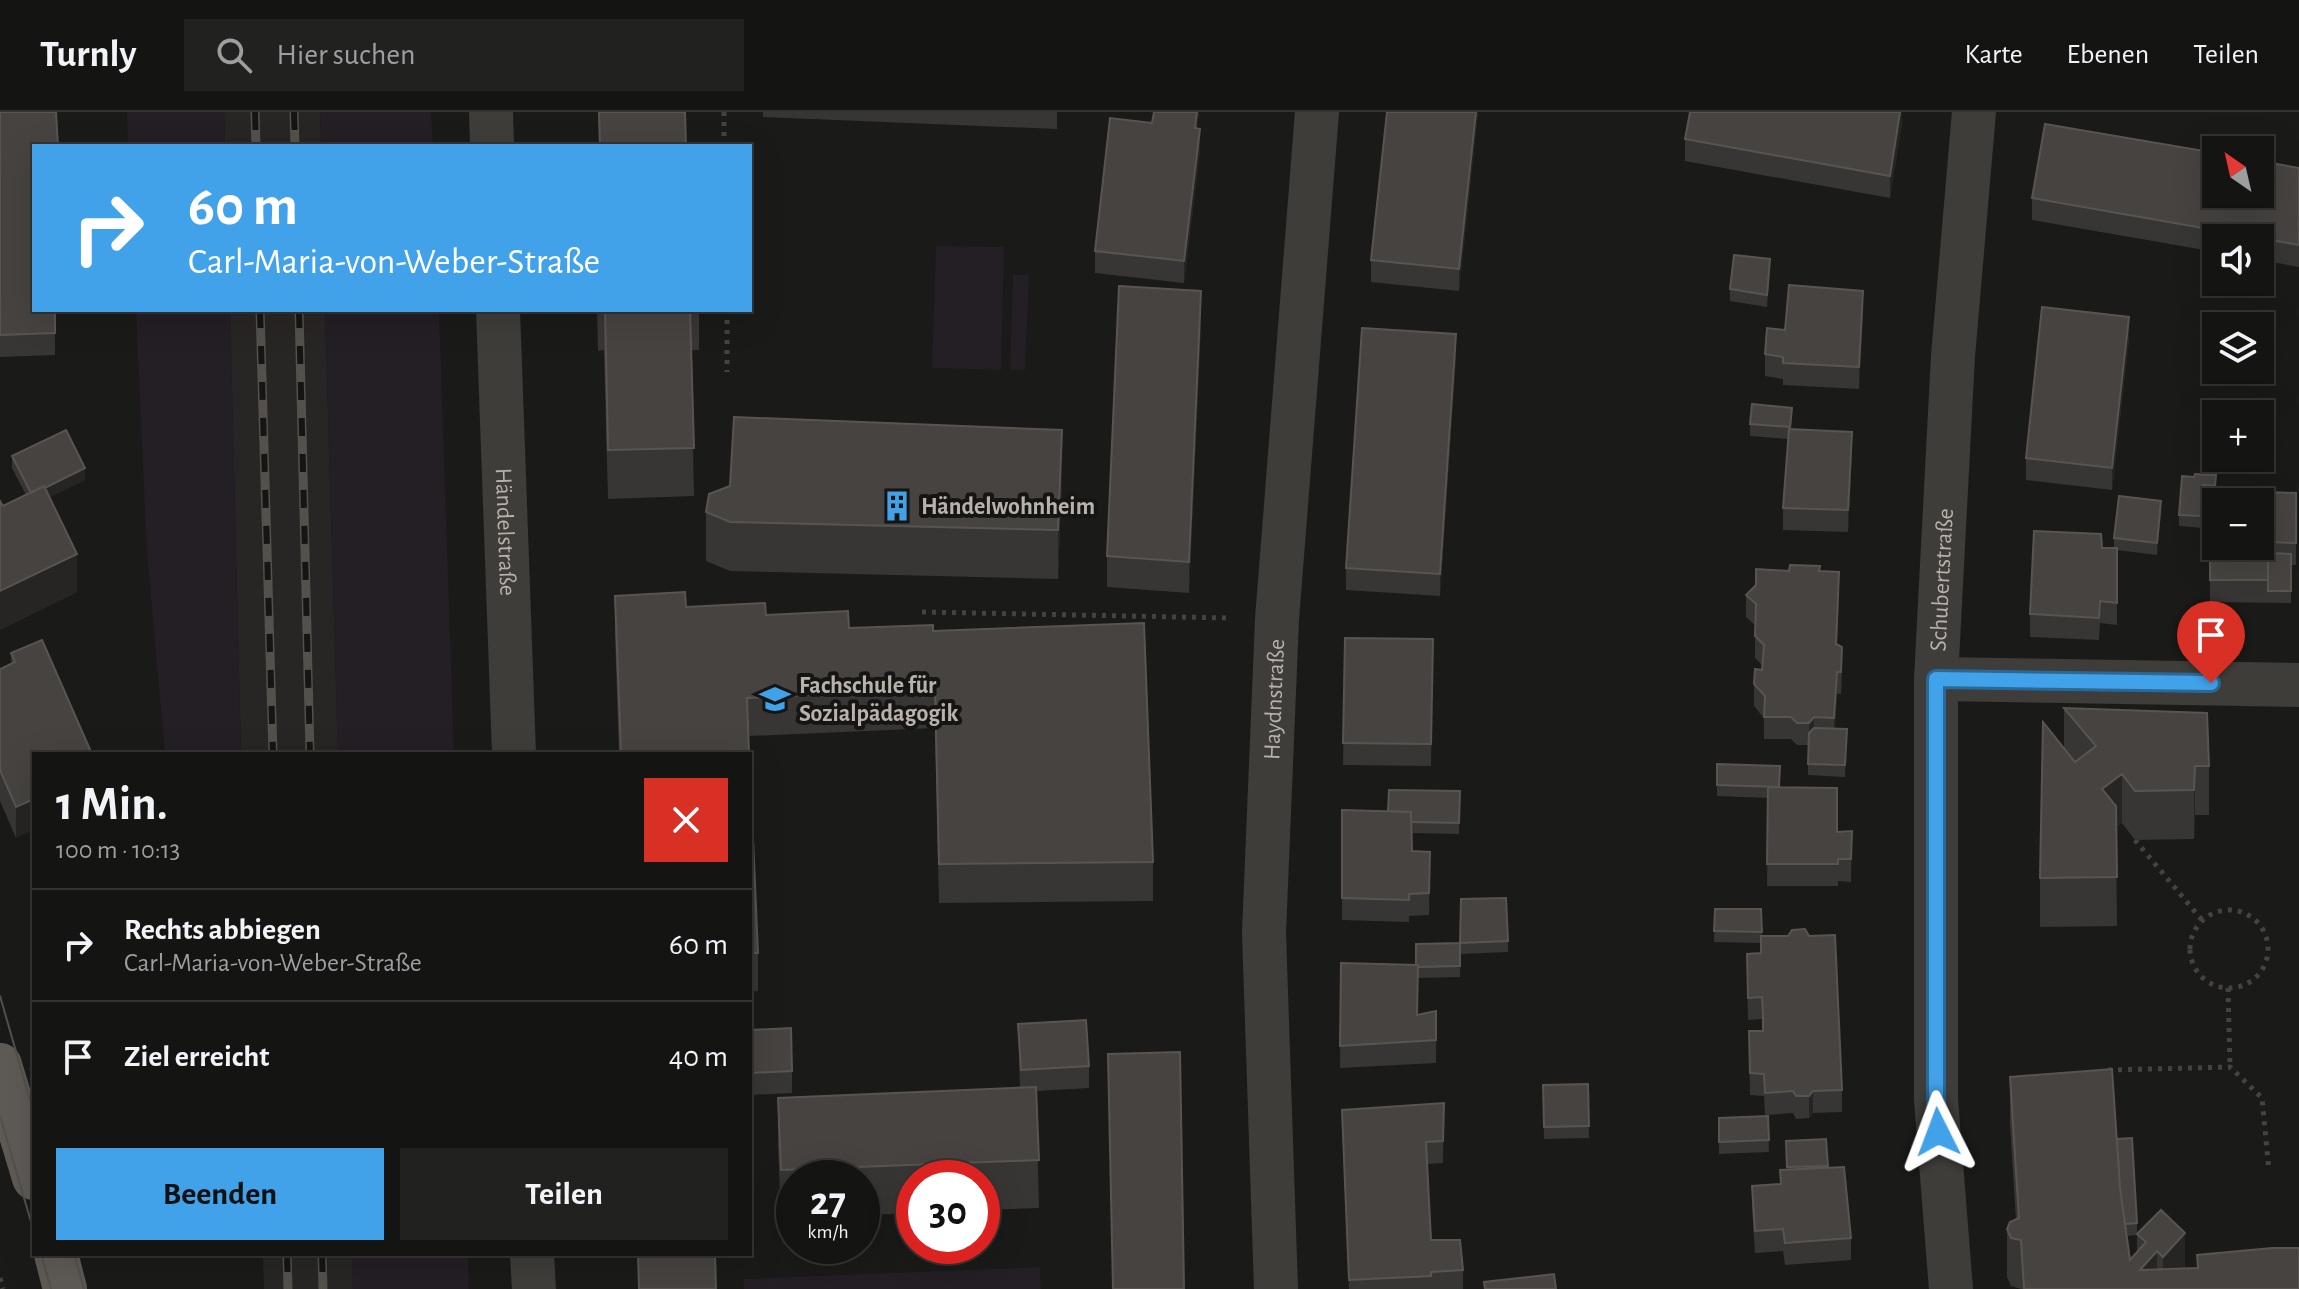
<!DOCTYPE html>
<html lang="de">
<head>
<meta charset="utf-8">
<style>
  body { margin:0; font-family:"Alegreya Sans",sans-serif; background:#212120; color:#f1f3f6; height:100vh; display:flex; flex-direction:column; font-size:30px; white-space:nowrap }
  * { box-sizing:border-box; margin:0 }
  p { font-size:26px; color:#9d9e9f }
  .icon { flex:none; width:44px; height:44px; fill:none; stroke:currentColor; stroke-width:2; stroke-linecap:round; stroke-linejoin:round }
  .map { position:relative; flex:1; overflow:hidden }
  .side { position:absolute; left:32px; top:640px; width:720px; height:504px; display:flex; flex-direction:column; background:#141412; border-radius:0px; box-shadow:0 8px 32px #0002,0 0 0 2px #333332 }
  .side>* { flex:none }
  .banner { position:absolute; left:32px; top:32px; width:720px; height:168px; border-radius:0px; box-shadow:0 8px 32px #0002,0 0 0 2px #333332; background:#41a1e9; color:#fff; overflow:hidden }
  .needle { width:52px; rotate:326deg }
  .fabs { position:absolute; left:2202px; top:24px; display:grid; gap:16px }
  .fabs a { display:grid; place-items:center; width:72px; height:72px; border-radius:0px; background:#141412; box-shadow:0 8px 32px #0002,0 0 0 2px #333332; font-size:40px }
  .speed { position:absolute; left:776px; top:1048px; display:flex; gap:16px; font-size:40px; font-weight:700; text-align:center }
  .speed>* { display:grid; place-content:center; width:104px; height:104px; border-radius:50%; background:#141412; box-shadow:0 8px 32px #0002,0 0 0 2px #333332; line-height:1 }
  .speed small { font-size:20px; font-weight:400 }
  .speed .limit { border:12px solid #d22; background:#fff; color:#111 }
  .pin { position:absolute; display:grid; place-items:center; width:68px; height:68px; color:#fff; margin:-82px -34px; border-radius:50% 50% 50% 0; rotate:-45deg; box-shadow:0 0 8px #0007 }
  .pin .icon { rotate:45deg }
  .me { position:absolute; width:88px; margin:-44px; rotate:357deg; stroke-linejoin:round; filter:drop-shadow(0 0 6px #0008) }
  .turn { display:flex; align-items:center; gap:28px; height:168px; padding:0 24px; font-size:36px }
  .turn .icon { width:104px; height:104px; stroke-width:2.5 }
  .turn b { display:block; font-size:56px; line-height:68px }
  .round { display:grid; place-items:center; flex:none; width:84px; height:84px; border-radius:0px; background:#212120 }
  .summary { display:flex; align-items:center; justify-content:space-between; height:136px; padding:0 24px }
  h1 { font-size:48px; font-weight:600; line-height:60px }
  .action { display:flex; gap:16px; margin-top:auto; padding:16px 24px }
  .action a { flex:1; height:92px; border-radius:0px; background:#41a1e9; color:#111; font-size:32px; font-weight:600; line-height:92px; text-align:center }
  .action a+a { background:#212120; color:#f1f3f6 }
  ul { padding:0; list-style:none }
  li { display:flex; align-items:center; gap:24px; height:112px; padding:0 24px; border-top:2px solid #333332 }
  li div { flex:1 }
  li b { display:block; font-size:30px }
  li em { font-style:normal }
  header { display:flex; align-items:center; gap:48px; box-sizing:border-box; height:112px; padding:0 40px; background:#141412; border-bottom:2px solid #333332 }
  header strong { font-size:38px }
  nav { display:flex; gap:44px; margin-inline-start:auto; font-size:28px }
  .search { width:560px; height:72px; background:#212120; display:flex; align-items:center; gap:20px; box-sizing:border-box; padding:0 28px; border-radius:0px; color:#9d9e9f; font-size:30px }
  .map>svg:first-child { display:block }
  .built { fill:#272624 }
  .green { fill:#241e25 }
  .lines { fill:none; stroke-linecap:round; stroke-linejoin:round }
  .path { stroke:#46423f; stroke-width:5; stroke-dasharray:4 6; stroke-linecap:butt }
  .minor { stroke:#3f3d39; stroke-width:44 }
  .major { stroke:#5e5a55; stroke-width:44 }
  .tram { stroke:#54504c; stroke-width:2 }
  .rail-casing { stroke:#54504c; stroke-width:9 }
  .rail { stroke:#151513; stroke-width:6; stroke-dasharray:18; stroke-linecap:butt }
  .wall { fill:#383634 }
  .shaded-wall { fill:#262523 }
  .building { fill:#464341; stroke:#585551; stroke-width:2 }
  .route-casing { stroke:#2a6997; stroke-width:20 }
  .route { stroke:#41a1e9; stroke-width:14 }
  .labels { text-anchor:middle; stroke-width:8; stroke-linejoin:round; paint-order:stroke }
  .poi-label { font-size:24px; font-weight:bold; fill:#b9b1ab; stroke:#151513; text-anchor:start }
  .street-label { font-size:24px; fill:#b9b1ab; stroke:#151513 }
</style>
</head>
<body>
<header>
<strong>Turnly</strong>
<div class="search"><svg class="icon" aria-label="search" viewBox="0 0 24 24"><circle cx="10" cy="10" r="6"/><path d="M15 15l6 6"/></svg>Hier suchen</div>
<nav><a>Karte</a><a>Ebenen</a><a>Teilen</a></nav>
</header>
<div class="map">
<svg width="2299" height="1177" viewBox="0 0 2299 1177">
  <rect width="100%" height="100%" fill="#1a1a18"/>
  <!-- built -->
  <path class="built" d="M224 0H320L321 34H225Z
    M230 198H325L338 642H241Z
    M263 1142H352L353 1177H264Z"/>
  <!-- green -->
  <path class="green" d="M127 0H224L225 34H128Z
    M320 0H431L433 34H321Z
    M936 134 1004 135 1001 258 932 256Z
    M1013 163H1029L1025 258H1010Z
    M136 198H230L241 642H165L147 441Z
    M325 198H439L454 642H338Z
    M352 1142H468L469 1177H353Z
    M1040 1155 1041 1177H744L743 1167Z"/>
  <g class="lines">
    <!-- path -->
    <path class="path" d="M724 0V34
      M727 198V260
      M922 500 1229 506
      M2135 728 2202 808
      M2190 837a39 39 0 1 1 78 0a39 39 0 1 1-78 0Z
      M2228 876 2230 955
      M2108 958 2230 955 2262 986 2269 1059
      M0 1166 3 1177"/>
    <!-- minor -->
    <g class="minor">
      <path d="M491 0 492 34"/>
      <path id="s1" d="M498 198 514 642"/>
      <path d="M1936 567 2299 573"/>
      <path d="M532 1142 534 1177"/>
      <path id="s2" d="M1276 1177 1264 821 1277 507 1317 0"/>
      <path id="s3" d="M1951 1177 1936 988V567L1953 244 1974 0"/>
    </g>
    <!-- major -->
    <path class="major" d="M0 953 34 1066
      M56 1142 65 1177"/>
    <!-- tram -->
    <path class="tram" d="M0 884 34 1002
      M0 1004 34 1120
      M41 1142 51 1177
      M74 1142 84 1177"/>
    <!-- rail casing -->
    <g class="rail-casing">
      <path id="rail" d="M255 0 256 34
        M294 0 295 34
        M260 198 273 642
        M299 198 310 642
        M287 1142 288 1177
        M322 1142 323 1177"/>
    </g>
    <!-- rail -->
    <use href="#rail" class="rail"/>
  </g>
  <!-- wall -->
  <path class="wall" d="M0 0 34 34V198H55V243L0 245Z
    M598 0H685L686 34H599Z
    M763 0H1057V17L763 5Z
    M1199 0 1197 16 1200 39 1184 171 1095 161V139L1152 11Z
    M1387 0H1478L1459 179 1371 170V148Z
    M1902 0V11L1890 86 1685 49V27Z
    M2299 56V155L2260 148V126H2216V140L2032 108V86Z
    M1770 159 1767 195 1730 189V177Z
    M597 198H699V238H691L694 384 608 387 604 238 598 239Z
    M1863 201 1859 277 1783 273V267L1765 264V242L1785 218Z
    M1201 211 1189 481 1107 475V444Z
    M2129 227 2112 378 2026 368V346Z
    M1456 244 1440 484 1346 478V456Z
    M1792 307 1791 317 1852 342 1848 420 1783 418V396L1788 327 1750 324V312Z
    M12 344 85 368 50 385 77 480 0 518V389L3 394 26 383 12 356Z
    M2216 363 2215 386 2203 385 2202 416 2179 414V403L2194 365Z
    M1062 366 1058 467 730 459 706 449V400Z
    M2296 381V453H2291V491L2210 490V392H2263Z
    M2161 400 2157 443 2117 438V513L2100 511 2099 528 2030 525V502L2102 436H2114V426Z
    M1789 459H1820L1839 482 1837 532 1842 557 1841 582H1837L1835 616 1847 617 1845 665 1808 663V633H1797L1791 627H1764V606L1754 594V572L1762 558 1763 554 1755 546V513L1746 505V483Z
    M615 484 686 495 766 503 849 516 933 519 1153 750V789L939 791 935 616 749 624V642H619L615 522Z
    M1345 526 1433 527 1431 654 1343 653Z
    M11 541 92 642 16 726 0 689V557L11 552Z
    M2064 596 2209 654V703H2195L2194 727 2135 728 2122 711 2116 715 2117 814 2040 815V766L2064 637Z
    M1717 652 1779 675 1837 720 1852 719 1851 770 1838 769V774H1767L1768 686 1717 684Z
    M750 656 758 841V879L750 880Z
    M1460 679 1459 722 1411 721 1412 739 1430 740 1429 803 1409 804V810L1342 808V698L1388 699Z
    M1715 797H1761L1762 824 1842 978V1000L1813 1001 1809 1006 1796 1007 1793 1001 1765 1003 1764 984 1750 983 1749 919H1763L1762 907 1748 908 1747 842 1761 841V831L1714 830Z
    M1508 829V840L1460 842V865L1418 866 1417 903 1436 899V951L1340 956 1341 851 1416 853 1460 831Z
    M1018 912 1089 954V976L1036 979 1039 1096 982 1098V1066H914V1101L862 1103V1066H794V1106H781L778 1034V986L1020 976Z
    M750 918 792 959V981L750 983Z
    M2010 965 2117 1027 2137 1111V1123L2126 1124 2130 1148 2137 1140V1122L2185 1156H2197V1143L2299 1177H2021L2011 1174 2007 1165V1117L2016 1107 2010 1013Z
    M1588 972 1589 1026 1544 1027 1543 973Z
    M1444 991 1443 1051 1427 1052 1431 1128 1463 1158V1177H1349L1342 998Z
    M1768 1004 1769 1040 1719 1042V1006Z
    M1826 1027 1828 1056 1851 1126V1148L1785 1153 1783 1139 1755 1141 1752 1096V1074L1780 1072 1787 1058 1786 1029Z"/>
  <!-- shaded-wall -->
  <path class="shaded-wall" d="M1197 0H1199L1195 38V16Z
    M1476 0H1478L1459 179V157Z
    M1900 0H1902V11L1890 86V64Z
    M1200 17V39L1184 171V149Z
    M1770 147V159L1767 195V183Z
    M1201 179V211L1189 481V450Z
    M1863 179V201L1859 277V255Z
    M2129 205V227L2112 378V356Z
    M1456 222V244L1440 484V462Z
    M1062 318V366L1058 467V418Z
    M1852 320V342L1848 420V398Z
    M85 356V368L32 394V382Z
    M2161 389V400L2157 443V431Z
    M77 442V480L0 518V479Z
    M1837 560V582L1834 628V606Z
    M1814 605V627L1809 633V611Z
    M2195 654V703L2194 727V678Z
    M2122 662V711L2102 725V677Z
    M34 687V718L16 726V695Z
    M1813 979V1001L1809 1006V984Z
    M2185 1121V1169L2163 1177V1145Z
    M2157 1139V1177L2140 1158Z"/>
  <!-- building -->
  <path class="building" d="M0 0H56L58 34H34V198H55V221L0 223Z
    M599 0H685L686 34H600Z
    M1154 0H1197L1195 16 1200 17 1184 149 1095 139 1110 6 1152 11Z
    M1387 0H1476L1459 157 1371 148Z
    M1690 0H1900L1890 64 1685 27Z
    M2045 12 2216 41V82H2260V49L2299 56V133L2032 86Z
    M1734 143 1770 147 1767 183 1730 177Z
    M1789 173 1863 179 1859 255 1783 251V245L1765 242 1767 216 1785 218Z
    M1119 174 1201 179 1189 450 1107 444Z
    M2042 195 2129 205 2112 356 2026 346Z
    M605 198H690L694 336 608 338Z
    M1362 216 1456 222 1440 462 1346 456Z
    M1752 292 1792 296 1790 315 1750 312Z
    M734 305 1062 318 1058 418 730 410 706 400 709 382 730 374Z
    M1789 317 1852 320 1848 398 1783 396Z
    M66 318 85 356 45 376 44 374 31 381 12 344Z
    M2195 362 2216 363 2215 374 2203 373 2202 404 2179 403 2182 364 2194 365Z
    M44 374 77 442 0 479V389L3 394Z
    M2264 380 2296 381V431L2268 430V468H2210V392H2216V434H2260V392H2263Z
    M2119 384 2161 389 2157 431 2114 426Z
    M2034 419 2101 422 2102 436H2117V491L2100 489 2099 506 2030 502Z
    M2268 441 2291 442V479H2268Z
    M1790 453 1820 454 1819 459 1839 460 1836 532 1842 535 1841 560H1837L1834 606 1814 605 1809 611H1797L1791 605H1764L1765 584 1754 572 1755 557 1762 558 1764 533 1755 524 1756 492 1746 483 1756 473V457L1789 459Z
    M685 480 686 495 765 491 766 503 848 499 849 516 933 513V519L1144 511 1153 750 939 752 935 577 747 586 749 642H621L615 484Z
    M1345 526 1433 527 1431 632 1343 631Z
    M42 528 92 642H34V687L16 695 0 658V557L15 550 11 541Z
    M2064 596 2207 601 2209 654H2195L2194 678 2135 679 2122 662 2102 677 2116 694 2117 765 2040 766 2043 610 2075 650 2096 634Z
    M1814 616 1847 617 1845 653 1808 652 1809 621Z
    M1717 652 1780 654 1779 675 1717 673Z
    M750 656 758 841H750Z
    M1768 675 1837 676V720L1852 719 1851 747H1838V752H1767Z
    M1389 678 1460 679 1459 711 1411 710V700L1388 699Z
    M1342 698 1411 700 1412 739 1430 740 1429 781 1409 782V788L1342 786Z
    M1506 786 1508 829 1460 831V854L1418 855V853H1416V832L1460 831 1461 787Z
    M1715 797H1761L1762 820 1714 819Z
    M1805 817 1809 824 1835 823 1842 978 1813 979 1809 984H1796L1793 979 1765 981 1764 962 1750 961 1749 919H1763V903L1762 885 1748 886 1747 842 1761 841V824H1788L1792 818Z
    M1341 851 1418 853 1417 903 1436 899V928L1340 934Z
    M1086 908 1089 954 1021 958 1018 912Z
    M791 916 792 959 750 961V918Z
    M1180 940 1184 1177H1113L1108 942Z
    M2112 957 2120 1076 2130 1148 2146 1130 2137 1122 2161 1098 2185 1121 2163 1145 2157 1139 2140 1158 2198 1156 2197 1143 2272 1136H2299V1177H2024L2021 1128 2011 1126 2007 1117 2010 1110 2019 1106 2010 965Z
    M1588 972 1589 1014 1544 1015 1543 973Z
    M1036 975 1039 1048 781 1058 778 986Z
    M1444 991 1443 1029 1426 1030 1431 1128H1460L1463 1158 1431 1160V1164L1349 1168 1342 998Z
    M1768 1004 1769 1028 1719 1030V1006Z
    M2132 1026 2137 1111 2125 1112 2120 1076 2117 1027Z
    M1826 1027 1828 1054 1787 1055 1786 1029Z
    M1844 1055 1851 1126 1785 1131 1783 1117 1755 1119 1752 1074 1781 1072 1780 1058Z
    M638 1142H715L716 1177H639Z
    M1554 1162 1556 1177H1485L1484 1170Z"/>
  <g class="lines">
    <!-- route casing -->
    <g class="route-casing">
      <path id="route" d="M1938 1020 1936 988V567L2211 571"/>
    </g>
    <!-- route -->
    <use href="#route" class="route"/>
  </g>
  <!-- icons -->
  <defs>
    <g id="building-bare" transform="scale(2.4)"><path d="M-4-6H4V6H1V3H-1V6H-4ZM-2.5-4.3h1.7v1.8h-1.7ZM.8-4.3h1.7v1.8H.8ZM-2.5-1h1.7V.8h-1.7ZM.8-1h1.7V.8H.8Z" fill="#41a1e9" stroke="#151513" stroke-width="2.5" paint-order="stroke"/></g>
    <g id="school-bare" transform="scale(2.4)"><path d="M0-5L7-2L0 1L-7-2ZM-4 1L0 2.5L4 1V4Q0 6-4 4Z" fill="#41a1e9" stroke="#151513" stroke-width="2.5" paint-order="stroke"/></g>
  </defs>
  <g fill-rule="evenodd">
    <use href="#building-bare" x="897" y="394"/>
    <use href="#school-bare" x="775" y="587"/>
  </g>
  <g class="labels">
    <!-- poi labels -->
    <g class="poi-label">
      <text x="921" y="402">Händelwohnheim</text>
      <text x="799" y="581">Fachschule für<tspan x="799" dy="28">Sozialpädagogik</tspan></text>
    </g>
    <!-- street labels -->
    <g class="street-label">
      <text dy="8" stroke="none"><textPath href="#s1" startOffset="222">Händelstraße</textPath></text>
      <text dy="8" stroke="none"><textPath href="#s3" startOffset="710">Schubertstraße</textPath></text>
      <text dy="8" stroke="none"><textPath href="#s2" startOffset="590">Haydnstraße</textPath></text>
    </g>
  </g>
</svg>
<div class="fabs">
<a><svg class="needle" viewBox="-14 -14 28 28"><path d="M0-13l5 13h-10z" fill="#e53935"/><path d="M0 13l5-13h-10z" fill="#9d9e9f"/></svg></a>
<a><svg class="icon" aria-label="sound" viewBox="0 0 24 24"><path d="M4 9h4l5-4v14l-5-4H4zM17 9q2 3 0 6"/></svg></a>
<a><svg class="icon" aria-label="layers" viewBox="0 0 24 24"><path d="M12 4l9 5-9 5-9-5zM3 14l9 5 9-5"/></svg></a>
<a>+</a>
<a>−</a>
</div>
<div class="speed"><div>27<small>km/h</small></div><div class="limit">30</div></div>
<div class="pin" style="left:2211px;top:571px;background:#d93025"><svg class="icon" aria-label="arrive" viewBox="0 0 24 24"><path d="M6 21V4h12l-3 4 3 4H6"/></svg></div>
<svg class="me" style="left:1938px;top:1020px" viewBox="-20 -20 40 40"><path d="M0-17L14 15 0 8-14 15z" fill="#41a1e9" stroke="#fff" stroke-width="4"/></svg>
<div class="banner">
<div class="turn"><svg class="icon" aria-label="right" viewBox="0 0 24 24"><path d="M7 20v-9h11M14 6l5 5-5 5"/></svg><div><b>60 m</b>Carl-Maria-von-Weber-Straße</div></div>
</div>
<section class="side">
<div class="summary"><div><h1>1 Min.</h1><p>100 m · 10:13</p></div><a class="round" style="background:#d93025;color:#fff"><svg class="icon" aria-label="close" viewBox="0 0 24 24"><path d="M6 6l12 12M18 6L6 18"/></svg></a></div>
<ul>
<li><svg class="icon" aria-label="right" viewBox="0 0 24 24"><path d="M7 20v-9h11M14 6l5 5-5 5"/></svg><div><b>Rechts abbiegen</b><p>Carl-Maria-von-Weber-Straße</p></div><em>60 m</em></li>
<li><svg class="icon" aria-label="arrive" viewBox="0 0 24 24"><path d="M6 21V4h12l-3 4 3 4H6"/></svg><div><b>Ziel erreicht</b></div><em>40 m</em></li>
</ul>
<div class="action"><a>Beenden</a><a>Teilen</a></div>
</section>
</div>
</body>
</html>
